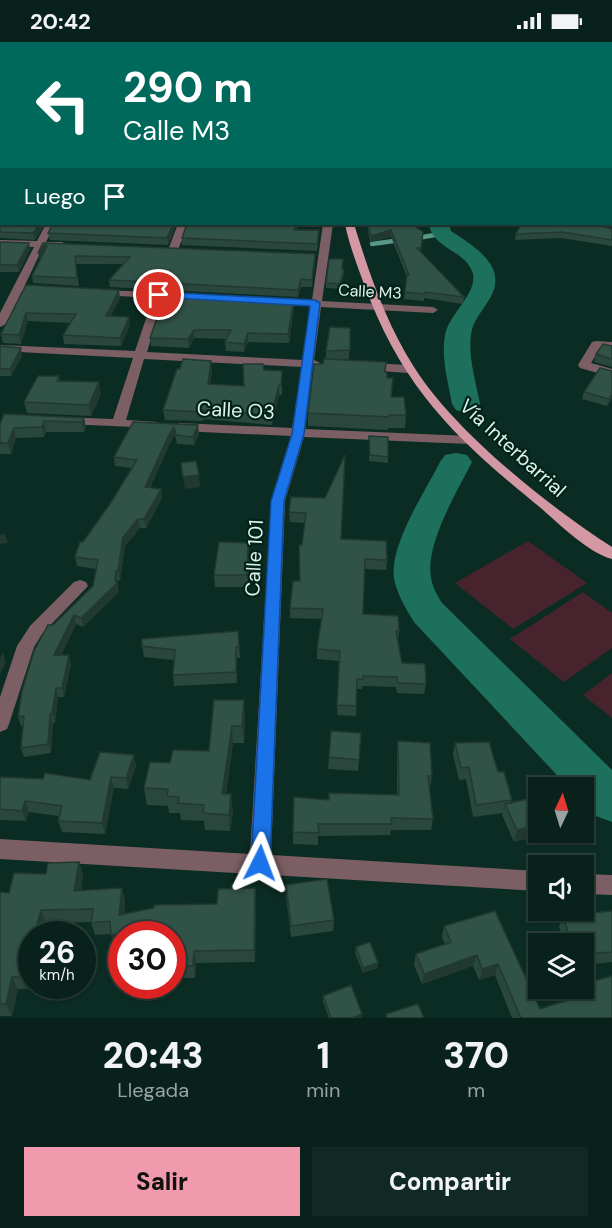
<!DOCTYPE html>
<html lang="es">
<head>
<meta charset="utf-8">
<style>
  body { margin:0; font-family:"DM Sans",sans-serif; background:#112923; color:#f1f3f6; height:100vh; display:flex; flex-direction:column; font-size:22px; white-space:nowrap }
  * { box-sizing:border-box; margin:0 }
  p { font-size:20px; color:#98a3a2 }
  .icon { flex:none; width:33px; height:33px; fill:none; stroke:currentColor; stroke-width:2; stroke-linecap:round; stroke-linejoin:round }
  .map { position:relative; height:976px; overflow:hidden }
  .sheet { display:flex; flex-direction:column; background:#08211a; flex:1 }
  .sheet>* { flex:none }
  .hud { position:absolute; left:0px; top:0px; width:612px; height:183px; box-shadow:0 2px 4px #0004,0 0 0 2px #293e39; background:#00695c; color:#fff; overflow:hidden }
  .needle { width:39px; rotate:4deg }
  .fabs { position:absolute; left:528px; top:735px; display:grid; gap:12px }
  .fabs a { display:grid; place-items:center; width:66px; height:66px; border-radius:0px; background:#08211a; box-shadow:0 2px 4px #0004,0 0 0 2px #293e39; font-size:30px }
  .speed { position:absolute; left:18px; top:879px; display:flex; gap:12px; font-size:30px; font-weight:700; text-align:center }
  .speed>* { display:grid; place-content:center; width:78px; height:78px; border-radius:50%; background:#08211a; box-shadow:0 2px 4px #0004,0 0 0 2px #293e39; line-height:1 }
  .speed small { font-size:15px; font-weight:400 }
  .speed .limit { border:9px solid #d22; background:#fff; color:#111 }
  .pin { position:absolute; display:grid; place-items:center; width:51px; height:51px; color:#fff; margin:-26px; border:3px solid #fff; border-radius:50%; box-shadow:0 2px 6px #0007 }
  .me { position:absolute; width:66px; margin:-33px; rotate:3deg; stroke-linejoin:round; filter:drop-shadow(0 0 4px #0008) }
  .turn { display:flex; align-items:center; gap:21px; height:126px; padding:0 24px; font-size:27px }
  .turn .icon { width:78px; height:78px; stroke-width:2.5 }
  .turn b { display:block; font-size:42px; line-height:51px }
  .then { display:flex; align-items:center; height:57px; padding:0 24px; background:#0003; gap:12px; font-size:22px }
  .eta { display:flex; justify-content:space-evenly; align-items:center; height:102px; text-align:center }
  .eta b { font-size:36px; font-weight:800; line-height:42px }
  .button { display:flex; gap:12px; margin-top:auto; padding:12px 24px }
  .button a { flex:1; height:69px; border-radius:0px; background:#f29aad; color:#111; font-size:24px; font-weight:800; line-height:69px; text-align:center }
  .button a+a { background:#112923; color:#f1f3f6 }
  .status { display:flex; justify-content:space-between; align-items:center; height:42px; padding:0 30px; background:#08211a; direction:ltr }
  .status svg { height:16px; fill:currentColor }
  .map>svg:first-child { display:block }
  .green { fill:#47242d }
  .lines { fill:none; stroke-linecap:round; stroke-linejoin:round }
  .stream-far1 { stroke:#579786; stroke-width:2 }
  .stream { stroke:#579786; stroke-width:4.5 }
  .river { fill:#1d705b; fill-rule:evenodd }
  .minor { fill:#7c5f65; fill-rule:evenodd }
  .major { fill:#d398a4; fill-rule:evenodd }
  .wall { fill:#2a473d }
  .shaded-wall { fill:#223932 }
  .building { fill:#315247; stroke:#223932; stroke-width:1.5 }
  .route { fill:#1a73e8; stroke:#114b97; stroke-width:1.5 }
  .labels { text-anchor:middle; stroke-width:4.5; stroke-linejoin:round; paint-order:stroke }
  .far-street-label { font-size:16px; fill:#dff1ea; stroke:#01231a }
  .street-label { font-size:20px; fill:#dff1ea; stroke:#01231a }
</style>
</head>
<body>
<div class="status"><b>20:42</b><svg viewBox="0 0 49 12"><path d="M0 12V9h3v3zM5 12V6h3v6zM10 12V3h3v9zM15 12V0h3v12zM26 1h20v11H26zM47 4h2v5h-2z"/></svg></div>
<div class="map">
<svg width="612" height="976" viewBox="0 0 612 976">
  <rect width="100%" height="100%" fill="#0b2c23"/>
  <!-- green -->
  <path class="green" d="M528 499 587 541 513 587 455 541Z
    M583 550 612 571V606L564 640 510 597Z
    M612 631V676L583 653Z"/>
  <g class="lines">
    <!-- stream-far1 -->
    <path class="stream-far1" d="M361 2 366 0"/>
    <!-- stream -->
    <path class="stream" d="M417 196 441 192
      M372 202 401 198"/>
    <!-- river -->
    <path class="river" d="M429 182H449L451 189C474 204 509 225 490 256 483 269 473 277 471 293 468 316 476 340 480 362L476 368 466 371 456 368 452 362C448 340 441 316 445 293 449 272 477 252 473 232 467 208 433 208 429 182Z
      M456 411 467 413 472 420C457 450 425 502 431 535 432 544 437 553 442 561L612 728V780L596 774 584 761V746H569L414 580C406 567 397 552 394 537 389 503 425 450 440 420L445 413Z"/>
    <!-- minor -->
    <path class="minor" d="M0 17H2V21H0Z
      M610 75H612L610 83Z
      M46 182H55L46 200H62L67 203 62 206 43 205 25 243 44 244 49 247 44 250 22 249 6 282 0 285V271L34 205 0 204V198L37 199Z
      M178 182H188L178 208 170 210 168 208Z
      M323 182H333L322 259 433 265 438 268 433 271 321 265 314 318 322 322 313 325 305 387 469 394 476 398 469 402 304 395 285 459 271 813 538 829V849L0 817V797L250 812 271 459 291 394 179 389 172 385 179 381 292 386 302 325 144 317 126 378 157 380 158 383 157 386 65 382 60 381 59 378 60 375 113 377 133 316 0 309V303L135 309 153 256 101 253 96 250 97 248 184 251 188 252V256H163L147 310 303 318 311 264 274 262 269 259 274 256 312 258Z
      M596 299 612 300V306H600L591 321 612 327V335L580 326 578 323 592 300Z
      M367 321 409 323 415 327 409 331 363 328V322Z
      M80 538 86 540 88 544 42 592 34 605 9 682 7 687 0 690V655L17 604 30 584 74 540Z
      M584 832 612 833V853L584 852Z"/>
    <!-- major -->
    <path class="major" d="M345 182H354C369 231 386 281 414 325 454 389 548 464 612 505V517C589 511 560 483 542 467 457 398 403 348 364 242 357 223 349 202 345 182Z"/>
  </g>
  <!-- wall -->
  <path class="wall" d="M610 140H612V184L602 182H610Z
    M0 160 45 182 35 198 0 196Z
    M53 182H177L168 203 50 198 48 191Z
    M187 182H291L289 183 297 184 298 188 319 195 317 209 182 203V196Z
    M367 182H411L423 190 420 210 464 255 463 262 424 256V259L404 257 407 235 391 195 370 200Z
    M612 187V204L561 196 515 198 516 192Z
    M0 200 30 207 19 230H0Z
    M43 201 315 219 312 245H301L298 255 110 245 109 238 123 222H76L79 244 33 241 32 234 40 217Z
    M344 232 340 247 326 246V241Z
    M26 243 120 256 111 274 130 283 121 304 64 302 63 293 71 281 28 279 21 302 3 301 1 292Z
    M294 258V266L289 301 248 300 244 310 226 309 225 300 227 297 194 296 189 306 151 304 150 296Z
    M350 286 349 317H333L386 320V330L391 355 406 373 405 386H388V388L308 384V371L326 317V309Z
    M0 304 22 314 11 334H0Z
    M612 304V325L594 320 596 312Z
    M212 328 210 342 244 344 264 328 282 338V353H279L272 383 204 377 203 379 165 378 163 368Z
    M59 334 60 339 101 352 91 374 27 371 24 360Z
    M584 350 612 356 607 364 582 357Z
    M84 376 86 386 84 390H46L44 395 16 396 11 412H0V382Z
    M133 380 199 392 194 403 177 402 175 393 170 401 150 446 161 447 162 456 146 486H140L125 504 120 538H118L117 542 119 550 83 585 76 582 61 613 71 622 64 655H58L55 681H53L51 711 24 715 21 706 23 684H21L18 675 53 583 93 544 96 527 77 524 75 515 83 500 110 462 132 426 115 424 114 415Z
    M369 394 388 415V421L369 419Z
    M291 455 341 497 387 518 386 528 364 527 363 572 399 589 398 599 402 621 426 642 424 652 397 651 396 645 362 644V647H357L356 674 337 673 339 619 317 617V607L322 577 290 576V566L300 539 305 481 290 480 289 470Z
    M248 501 249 513 248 545H215L214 533Z
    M238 589 240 616H237V641L174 644 173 633 174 618 144 615 142 604Z
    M214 658 245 675 244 701H233L226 752 233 769 230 789 205 788 204 779 181 778 180 771H169L168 764 147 763 144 746 170 721 209 709Z
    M361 691 358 729 328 727 329 715Z
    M398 699 432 734 430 746 433 777 431 788H391L390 793 318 794V803L293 802V790L329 757 397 753V711Z
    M455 701 498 730 512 758 511 760 536 755 534 750 537 738 564 746H538V790L514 800 502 773 503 771 473 775 466 737 459 738 453 713Z
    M136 724 128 747 114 746 105 792 62 790 58 779 59 774 29 770 26 779 0 778V735L90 738Z
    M79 820 83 833 81 849 122 846 125 859 124 872 217 862 255 846 256 859 255 920 196 921 195 936H172V892H122V904L115 906 111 892 95 893 91 880 46 881 43 892H32V944H80L79 945 18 947 12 974H0V850L9 851 46 832Z
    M286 843 334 878 333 889 291 895 286 854Z
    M495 869 540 967 587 952 586 950 591 940 612 976H512L495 933 479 938 473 924 422 942 414 923 416 912 445 902 442 895 444 884Z
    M612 869V920L584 923V902H564L559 885 563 874Z
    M356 905 378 921V926L363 931 355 911Z
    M323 954 361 976H329L323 960Z"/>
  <!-- shaded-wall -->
  <path class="shaded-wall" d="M40 182H45L35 198 33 191Z
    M173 182H177L168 203 167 196Z
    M391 188V195L370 200 371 194Z
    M29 201 30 207 19 230 17 223Z
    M45 203 46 210 40 218 38 211Z
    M315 212V219L312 245V238Z
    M344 227V232L340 247V242Z
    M301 237V245L298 255V248Z
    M119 248 120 256 107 283 106 274Z
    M294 258V266L289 301 288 292Z
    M26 271 28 279 21 302 19 293Z
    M129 275 130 283 121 304 120 296Z
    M194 288V296L189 306 188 297Z
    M248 291V300L244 310V302Z
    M21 306 22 314 11 334 10 327Z
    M211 319 212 328 209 352 208 342Z
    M99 340 101 352 91 374 89 363Z
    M279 343V353L272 383 271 373Z
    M612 352V356L607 364 609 357Z
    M84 376 86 386 84 390 82 380Z
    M44 379 46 390 44 395 42 385Z
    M198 383 199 392 194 403 193 395Z
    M174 385 175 393 170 401 146 454 145 445 169 393Z
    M14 386 16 396 11 412 8 401Z
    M199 433 200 445 185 447 183 435Z
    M161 447 162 456 146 486 144 477Z
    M138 477 140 486 125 504 120 538 118 529 123 495Z
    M5 492 8 501 0 502V493Z
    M248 501 249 513 248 545 247 533Z
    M116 529 119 550 83 585 81 576 115 538Z
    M74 573 76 582 57 622 54 613Z
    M236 605 237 616V641L236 630Z
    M3 611 6 621 0 632V616Z
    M69 613 71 622 64 655 62 646Z
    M56 646 58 655 55 681 52 672Z
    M244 658 245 675 244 701 242 684Z
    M50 672 53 681 51 711 48 702Z
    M232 684 233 701 224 768 222 752Z
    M134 713 136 724 128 747 126 736Z
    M111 735 114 746 105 792 102 781Z
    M231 752 233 769 230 789 229 773Z
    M25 759 29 770 26 779 22 769Z
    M538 783V790H555L514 800 517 788Z
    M79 820 83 833 78 862 74 849Z
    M122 846 125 859 123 886 119 873Z
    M255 846 256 859 255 920 254 908Z
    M41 868 46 881 43 892H34Z
    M132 888 134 892H122V904L115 906 111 893Z
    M82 903 85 910 82 925Z
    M194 909 196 921 195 936 193 924Z
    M477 913 473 924 422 942 424 932Z
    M378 921V926L363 931V926Z
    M498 922 495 933 479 938 482 927Z
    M12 935 18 947 12 974 6 962Z
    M362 972 361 976H352Z"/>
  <!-- building -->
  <path class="building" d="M8 0H356L364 2H10Z
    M385 0H612V2H385Z
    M610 9H612V69H610Z
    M0 71H2V83H0Z
    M610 78 611 80 612 79V131H610Z
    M0 134H2V151H0Z
    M610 140H612V177H610Z
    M0 160H2V182H40L33 191 0 190Z
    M53 182H173L167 196 48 191Z
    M187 182H283L297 184 294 188H319L317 202 182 196Z
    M368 182H411L423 190 421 206H417L464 255 425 250V252L405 250 407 233H409L391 188 371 194Z
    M521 182H595L612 187V198L563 190 516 192Z
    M0 200 29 201 17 223H0Z
    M43 201 315 212 312 238 301 237 298 248 109 238 130 215 75 214 77 236 32 234 47 204 45 203 38 211Z
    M329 217H343L342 227H344L340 242 326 241Z
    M26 243 119 248 106 274 129 275 120 296 63 293 76 272 26 271 19 293 1 292Z
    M166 251 294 258 288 292 248 291 244 302 225 300 231 288H194L188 297 150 296Z
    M330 285 350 286V308L326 309Z
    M603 302 612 304V317L596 312Z
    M0 304 21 306 10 327H0Z
    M183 317 211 319 208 342 244 344 243 322H263L264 328 282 329 281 343H279L271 373 203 368 202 370 163 368 177 327H180Z
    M324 317 386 320 385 330H387V336H393L391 355H404L406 373H389V375L308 371 314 322H323Z
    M600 326 612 329V352L609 357 584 350Z
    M38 334H59L57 339 99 340 89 363 24 360Z
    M4 372 84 376 82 380 44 379 42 385 14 386 8 401H0V382Z
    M133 380 198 383 193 395 176 393 174 385 169 393 145 445 161 447 144 477H138L123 495 118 529H116L115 538 117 541 81 576 74 573 54 613H69L62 646H56L52 672H50L48 702 21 706 24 674 18 675 22 649 34 609 48 583H53L93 544 98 518 75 515 80 500H83L110 462 137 418 114 415Z
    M369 394 388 395V415L370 413Z
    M345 413 341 497 386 499 387 518 365 517 363 572 398 574 399 589H396L402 621 425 622 426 642 398 641 397 635 363 634V637H357L356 664 337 663 340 609 317 607 323 567 290 566 293 539H300L299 503H302L306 471 289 470 291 455 325 456Z
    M196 419 199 433 183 435 181 421Z
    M219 500 248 501 247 533H214Z
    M238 589 239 605H236V630L173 633 175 608 142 604V597Z
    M214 658H244L242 684H232L222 752H231L229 773 203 771 204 763 178 761 179 755 167 754 168 747 144 746 150 720 170 721 173 708 209 709Z
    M331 689 361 691 359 718 329 715Z
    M398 699 430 701 432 734H428L433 777 391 776 392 782H318L319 791 293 790 294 755 329 758V751L399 753Z
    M489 700 498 730H504L512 758 476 763 469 725 461 726 455 701Z
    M100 710 134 713 126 736 111 735 102 781 58 779 62 764 25 759 22 769 0 767V735L43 737 45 731 90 738Z
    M557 734 564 746H541L537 738Z
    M538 755V783L517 788 505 762Z
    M79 820 74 849 122 846 119 873 154 866V863L217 862 218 847 255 846 254 908 194 909 193 924H172V892H132V888L111 893 110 879 91 881 93 867 41 868 34 892H32V935H12L6 962H0V850L9 851 14 831 46 832 48 821Z
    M327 837 334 878 291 884 286 843Z
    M495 869 540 967 596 949 591 940 612 934V976H521L498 922 482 927 477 913 424 932 416 912 451 900 444 884Z
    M612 869V910L584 912V902H572L563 874Z
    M370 900 378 921 363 926 356 905Z
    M351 943 362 972 352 976H331L323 954Z
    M418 962 424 976H387L386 972Z"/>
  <!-- route -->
  <path class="route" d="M159 250 315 258 320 261 304 392 284 459 270 821 267 828 260 831 253 828 251 821 271 459 292 392 310 264 156 255 154 253Z"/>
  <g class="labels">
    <!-- far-street labels -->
    <g class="far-street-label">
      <text transform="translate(370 249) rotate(3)" y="6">Calle M3</text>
    </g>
    <!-- street labels -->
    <g class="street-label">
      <text transform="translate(236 368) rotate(3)" y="7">Calle O3</text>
      <text transform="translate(513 406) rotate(42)" y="7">Vía Interbarrial</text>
      <text transform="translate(254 516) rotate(-87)" y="7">Calle 101</text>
    </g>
  </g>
</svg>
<div class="fabs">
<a><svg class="needle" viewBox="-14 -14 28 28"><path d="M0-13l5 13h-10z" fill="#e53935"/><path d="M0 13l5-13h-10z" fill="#98a3a2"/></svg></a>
<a><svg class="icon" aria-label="sound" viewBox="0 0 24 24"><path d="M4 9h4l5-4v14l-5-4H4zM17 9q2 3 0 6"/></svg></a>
<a><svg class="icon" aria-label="layers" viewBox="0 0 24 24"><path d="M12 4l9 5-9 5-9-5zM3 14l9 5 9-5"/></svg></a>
</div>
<div class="speed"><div>26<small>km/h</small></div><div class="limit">30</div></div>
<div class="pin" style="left:159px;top:253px;background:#d93025"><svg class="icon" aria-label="arrive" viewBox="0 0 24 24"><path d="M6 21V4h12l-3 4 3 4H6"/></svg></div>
<svg class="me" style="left:260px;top:821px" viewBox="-20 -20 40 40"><path d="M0-17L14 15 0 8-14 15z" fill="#1a73e8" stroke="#fff" stroke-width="4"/></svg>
<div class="hud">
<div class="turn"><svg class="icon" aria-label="left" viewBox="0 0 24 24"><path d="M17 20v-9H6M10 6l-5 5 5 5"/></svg><div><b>290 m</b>Calle M3</div></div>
<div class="then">Luego<svg class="icon" aria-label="arrive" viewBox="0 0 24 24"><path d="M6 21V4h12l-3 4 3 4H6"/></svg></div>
</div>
</div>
<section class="sheet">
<div class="eta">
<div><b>20:43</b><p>Llegada</p></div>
<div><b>1</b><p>min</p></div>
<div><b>370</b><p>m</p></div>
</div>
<div class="button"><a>Salir</a><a>Compartir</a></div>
</section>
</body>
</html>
